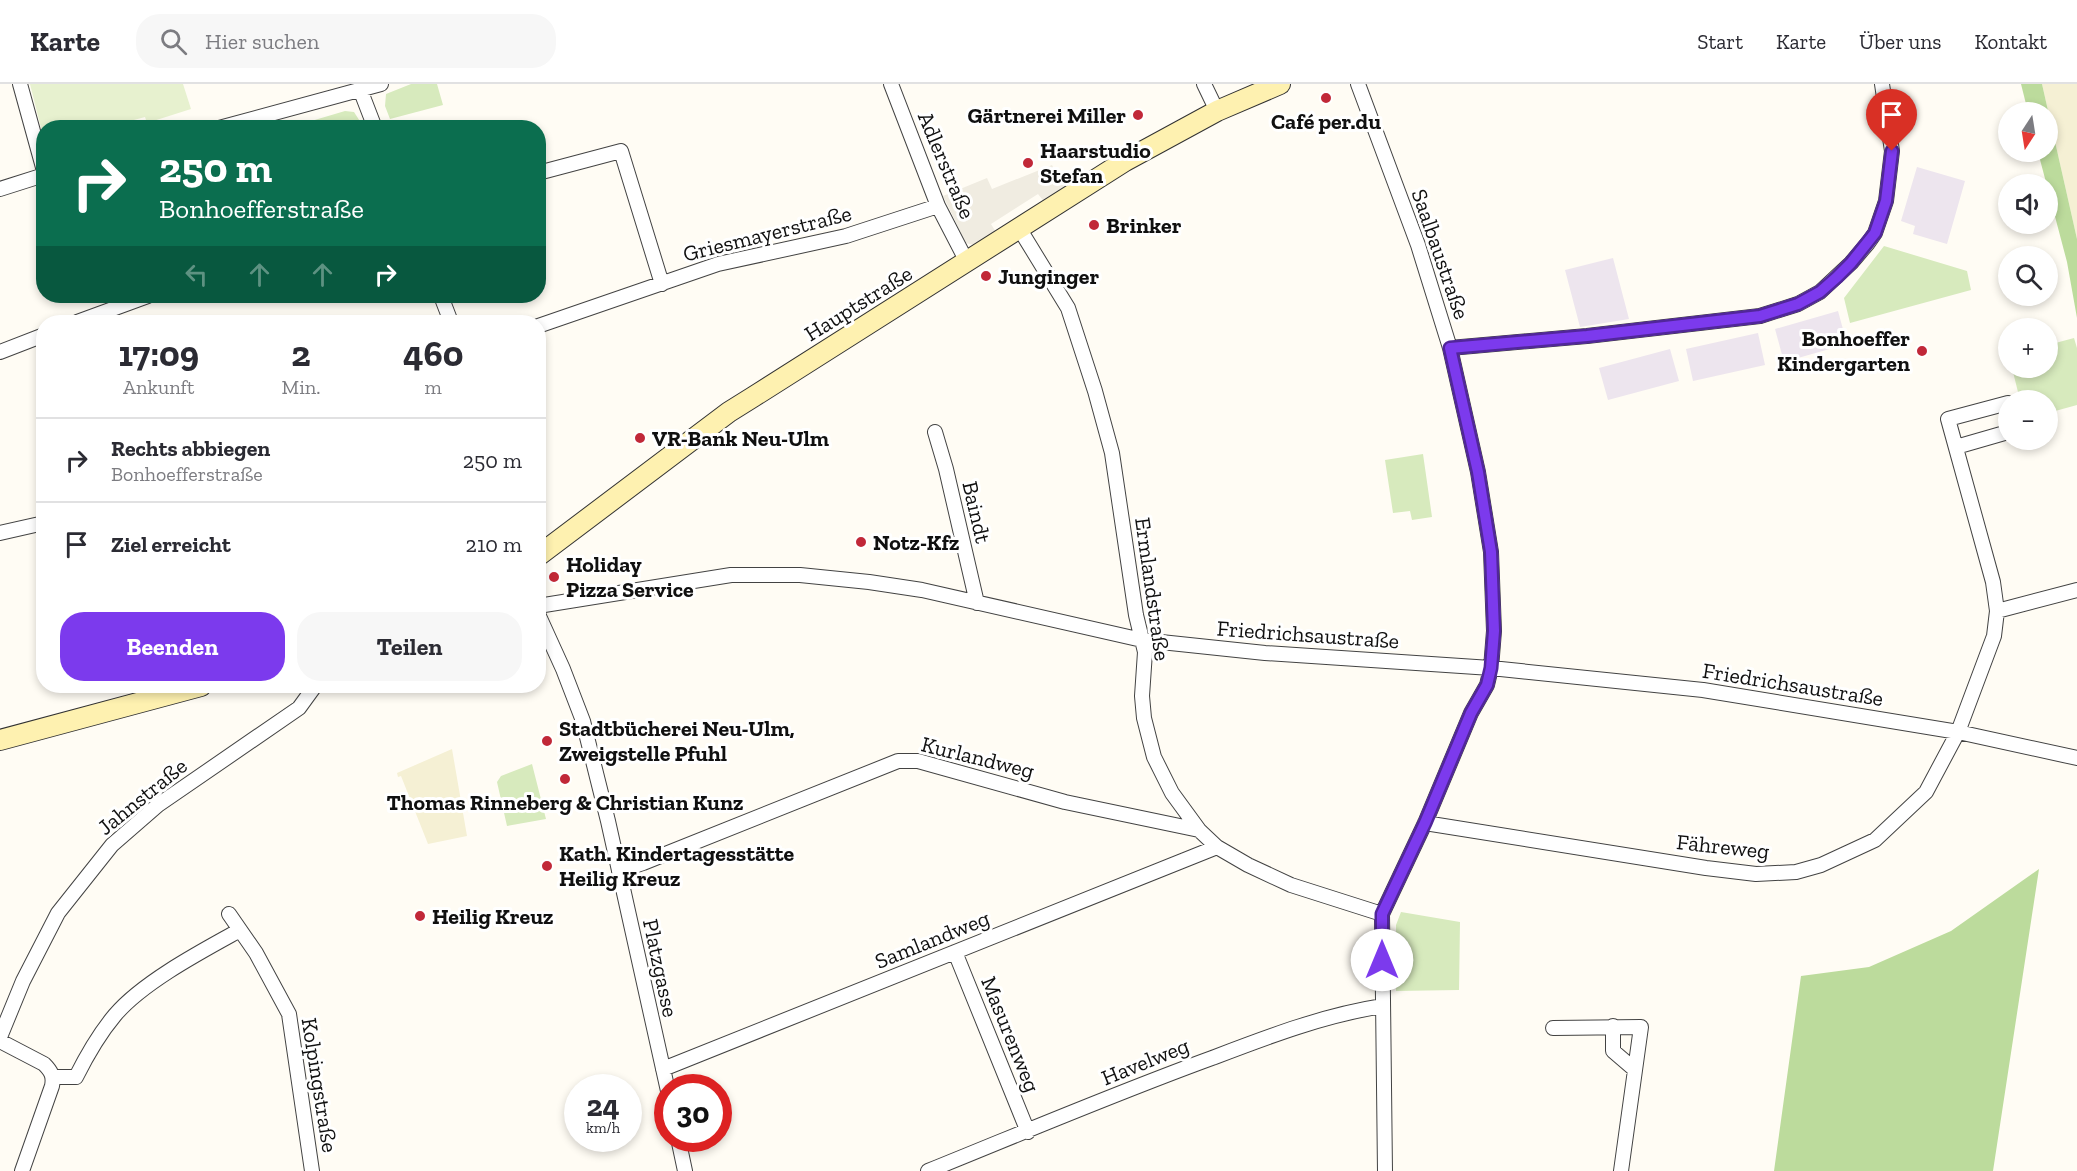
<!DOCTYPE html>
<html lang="de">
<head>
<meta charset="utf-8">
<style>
  body { margin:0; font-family:"Zilla Slab",serif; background:#f7f7f7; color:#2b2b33; height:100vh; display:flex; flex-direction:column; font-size:22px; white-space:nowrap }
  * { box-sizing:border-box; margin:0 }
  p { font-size:20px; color:#7c7c81 }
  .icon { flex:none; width:33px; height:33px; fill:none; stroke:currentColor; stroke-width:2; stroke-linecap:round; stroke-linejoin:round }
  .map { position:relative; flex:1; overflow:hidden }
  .sheet { position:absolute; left:36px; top:231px; width:510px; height:378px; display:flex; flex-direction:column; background:#fff; border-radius:24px; box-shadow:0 3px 9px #0003 }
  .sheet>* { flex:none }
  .guide { position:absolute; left:36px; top:36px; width:510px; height:183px; border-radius:24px; box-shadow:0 3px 9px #0003; background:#0b6e4f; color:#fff; overflow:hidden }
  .needle { width:39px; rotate:192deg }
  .buttons { position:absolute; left:1998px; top:18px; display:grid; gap:12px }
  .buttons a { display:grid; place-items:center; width:60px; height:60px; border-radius:50%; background:#fff; box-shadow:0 3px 9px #0003; font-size:30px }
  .speed { position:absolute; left:564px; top:990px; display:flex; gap:12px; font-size:30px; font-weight:700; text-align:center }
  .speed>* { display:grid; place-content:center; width:78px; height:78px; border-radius:50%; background:#fff; box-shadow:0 3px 9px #0003; line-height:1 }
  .speed small { font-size:15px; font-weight:400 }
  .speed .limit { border:9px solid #d22; background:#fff; color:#111 }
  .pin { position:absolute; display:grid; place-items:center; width:51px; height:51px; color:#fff; margin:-62px -26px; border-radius:50% 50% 50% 0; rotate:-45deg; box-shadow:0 0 6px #0007 }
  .pin .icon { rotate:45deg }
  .me { position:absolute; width:66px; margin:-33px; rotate:0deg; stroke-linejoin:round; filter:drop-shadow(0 0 4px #0008) }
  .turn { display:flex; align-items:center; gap:21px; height:126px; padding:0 24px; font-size:27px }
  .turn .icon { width:78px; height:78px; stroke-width:2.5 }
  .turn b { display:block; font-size:42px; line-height:51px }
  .lanes { display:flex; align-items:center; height:57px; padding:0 24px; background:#0003; justify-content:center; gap:30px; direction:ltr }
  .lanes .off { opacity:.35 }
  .eta { display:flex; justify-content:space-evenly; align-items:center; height:102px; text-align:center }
  .eta b { font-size:36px; font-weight:800; line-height:42px }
  .cta { display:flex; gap:12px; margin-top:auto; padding:12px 24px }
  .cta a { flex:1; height:69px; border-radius:24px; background:#7c3aed; color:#fff; font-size:24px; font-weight:800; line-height:69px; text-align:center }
  .cta a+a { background:#f7f7f7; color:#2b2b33 }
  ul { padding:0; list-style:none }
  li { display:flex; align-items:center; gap:18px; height:84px; padding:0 24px; border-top:2px solid #e1e1e2 }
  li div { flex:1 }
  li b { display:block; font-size:22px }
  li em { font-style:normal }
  header { display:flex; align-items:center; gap:36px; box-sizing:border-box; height:84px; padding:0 30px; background:#fff; border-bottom:2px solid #e1e1e2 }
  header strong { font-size:28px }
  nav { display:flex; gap:33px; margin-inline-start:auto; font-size:21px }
  .search { width:420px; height:54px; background:#f7f7f7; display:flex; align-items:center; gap:15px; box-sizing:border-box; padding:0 21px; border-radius:24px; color:#7c7c81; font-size:22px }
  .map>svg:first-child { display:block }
  .industrial { fill:#ede5ee }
  .farmland { fill:#f5f0d4 }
  .green { fill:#d7eabd }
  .forest { fill:#bcdb9c }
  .pitch { fill:#e7f1cf }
  .plaza { fill:#f0ece1 }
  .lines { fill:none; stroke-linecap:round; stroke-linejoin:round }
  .street-casing { stroke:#434343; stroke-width:16 }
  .secondary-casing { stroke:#323232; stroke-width:22 }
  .street { stroke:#fff; stroke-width:14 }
  .secondary { stroke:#fef1b0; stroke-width:20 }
  .route-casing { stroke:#51269a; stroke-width:15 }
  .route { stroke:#7c3aed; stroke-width:10 }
  .poi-dot { fill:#c12838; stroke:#fff; stroke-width:2 }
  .labels { text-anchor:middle; stroke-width:6; stroke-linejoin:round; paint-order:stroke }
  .poi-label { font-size:22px; font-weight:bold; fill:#101010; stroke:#fff; text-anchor:start }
  .street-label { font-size:22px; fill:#101010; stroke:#fff }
</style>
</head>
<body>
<header>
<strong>Karte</strong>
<div class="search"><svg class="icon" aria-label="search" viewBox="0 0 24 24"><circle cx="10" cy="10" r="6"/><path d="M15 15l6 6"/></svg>Hier suchen</div>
<nav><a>Start</a><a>Karte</a><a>Über uns</a><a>Kontakt</a></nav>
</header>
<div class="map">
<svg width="2077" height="1087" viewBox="0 0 2077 1087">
  <rect width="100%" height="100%" fill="#fffcf4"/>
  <!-- industrial -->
  <path class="industrial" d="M1917 83 1965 97 1947 160 1913 150 1915 142 1901 137Z
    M1613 174 1629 235 1580 243 1565 186Z
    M1838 227 1847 260 1784 278 1775 245Z
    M1758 249 1765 281 1693 297 1686 265Z
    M1670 265 1679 297 1608 316 1599 284Z"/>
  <!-- farmland -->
  <path class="farmland" d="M2042 0H2077V155Z
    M452 665 467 752 428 760 401 692 398 693 397 689Z"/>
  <!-- green -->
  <path class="green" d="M411 0H437L443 21 390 35 385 22 386 10Z
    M345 27 354 28 363 42 291 43Z
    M1884 162 1967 187 1971 206 1850 239 1844 214Z
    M2074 254 2077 264V321L2048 329V316H2020L2012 284H2048V261Z
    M1423 370 1432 433 1412 436 1410 427 1393 429 1385 376Z
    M532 680 546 735 507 742 497 698 501 692Z
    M1401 828 1460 838 1459 906 1396 907V841Z"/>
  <!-- forest -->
  <path class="forest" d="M2021 0H2042L2077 155V234L2067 178 2038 68H2048V28H2028Z
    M2039 785 1993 1087H1774L1801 892 1869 883 1951 847Z"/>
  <!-- pitch -->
  <path class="pitch" d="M30 0H183L191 25 147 39 145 33 108 43 44 44 43 52Z"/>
  <!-- plaza -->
  <path class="plaza" d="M1052 81 1060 97 1086 88 1088 91 1045 119 1038 110 991 140 997 150 974 161 966 159 943 112 987 94 992 105Z"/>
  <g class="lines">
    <!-- street casing -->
    <g class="street-casing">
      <path id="street" d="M20 0 44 87
        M891 0 938 122 967 178
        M1204 0 1217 27
        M1358 0 1418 161 1450 264 1478 388 1491 468 1494 547 1491 584 1487 601 1471 629 1425 739 1382 830 1385 1087
        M360 5 375 44
        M219 44 381 0
        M538 89 621 67 662 200
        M0 105 44 91
        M1019 144 1068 224 1095 307 1112 369 1136 531 1145 568 1142 612 1144 634 1154 673 1172 709 1199 746 1217 763 1248 781 1291 801 1382 830
        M441 212 451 238
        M77 238 148 212
        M538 242 718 180 846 152 938 122
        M1450 264 1587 252 1760 232 1798 220 1820 208 1851 179 1868 159 1875 149 1886 117 1892 67 1882 0
        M0 268 44 251
        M935 348 946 385 977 519
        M1956 363 2008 348
        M0 449 44 439
        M538 522 731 491H800L869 498 922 506 1142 556 1265 569 1491 584 1703 606 1958 648 2077 674
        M1997 527 2077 506
        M538 530 563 585 583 637 608 737 668 1007
        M1425 739 1706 784 1756 790 1796 788 1821 781 1875 756 1926 708 1958 648 1994 552 1997 527 1993 498 1948 335 2008 319
        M619 787 643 779 898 677H918L1065 718 1199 746
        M229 830 256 869 289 930 312 1087
        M955 868 1028 1048
        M1613 942V967L1634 985
        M1553 944 1641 943 1621 1087
        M0 953 23 897 58 829 112 761 158 721 299 624 315 602
        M0 957 44 980C51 987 54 992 52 1002L22 1087
        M663 985 1217 763
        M53 993H76C87 971 99 950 115 931 143 898 202 867 240 846
        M678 1054 685 1087
        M928 1087C1022 1049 1116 1009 1212 974 1267 953 1324 931 1383 922"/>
    </g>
    <!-- secondary casing -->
    <g class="secondary-casing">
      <path id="secondary" d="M538 472 729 328 753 313 1125 77 1217 27 1280 0
        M0 656 201 602"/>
    </g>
    <!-- street -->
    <use href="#street" class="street"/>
    <!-- secondary -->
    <use href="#secondary" class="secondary"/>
  </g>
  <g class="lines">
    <!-- route casing -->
    <g class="route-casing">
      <path id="route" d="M1382 876V830L1425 739 1471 629 1487 601 1491 584 1494 547 1491 468 1478 388 1450 264 1587 252 1760 232 1798 220 1820 208 1837 193 1851 179 1875 149 1886 117 1892 67"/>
    </g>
    <!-- route -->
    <use href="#route" class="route"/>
  </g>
  <!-- markers -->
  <g class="poi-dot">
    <circle cx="1326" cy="14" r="6"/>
    <circle cx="1138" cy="31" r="6"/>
    <circle cx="1028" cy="79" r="6"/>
    <circle cx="1094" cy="141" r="6"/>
    <circle cx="986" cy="192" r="6"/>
    <circle cx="1922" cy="267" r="6"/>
    <circle cx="640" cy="354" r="6"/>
    <circle cx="861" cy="458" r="6"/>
    <circle cx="554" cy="493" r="6"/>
    <circle cx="547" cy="657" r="6"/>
    <circle cx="565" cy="695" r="6"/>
    <circle cx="547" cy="782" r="6"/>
    <circle cx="420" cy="832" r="6"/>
  </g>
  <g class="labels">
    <!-- poi labels -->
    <g class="poi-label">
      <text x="1126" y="39" text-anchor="end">Gärtnerei Miller</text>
      <text x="1326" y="45" text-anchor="middle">Café per.du</text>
      <text x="1040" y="74">Haarstudio<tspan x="1040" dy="25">Stefan</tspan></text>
      <text x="1106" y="149">Brinker</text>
      <text x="998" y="200">Junginger</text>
      <text x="1910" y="262" text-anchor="end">Bonhoeffer<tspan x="1910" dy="25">Kindergarten</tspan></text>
      <text x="652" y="362">VR-Bank Neu-Ulm</text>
      <text x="873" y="466">Notz-Kfz</text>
      <text x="566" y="488">Holiday<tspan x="566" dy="25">Pizza Service</tspan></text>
      <text x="559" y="652">Stadtbücherei Neu-Ulm,<tspan x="559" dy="25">Zweigstelle Pfuhl</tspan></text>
      <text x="565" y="726" text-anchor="middle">Thomas Rinneberg &amp; Christian Kunz</text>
      <text x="559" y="777">Kath. Kindertagesstätte<tspan x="559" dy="25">Heilig Kreuz</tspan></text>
      <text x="432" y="840">Heilig Kreuz</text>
    </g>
    <!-- street labels -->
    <g class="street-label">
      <text transform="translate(947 81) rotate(67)" y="8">Adlerstraße</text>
      <text transform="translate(767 149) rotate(-14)" y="8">Griesmayerstraße</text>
      <text transform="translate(1441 170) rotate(71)" y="8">Saalbaustraße</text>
      <text transform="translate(858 219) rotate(-32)" y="8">Hauptstraße</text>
      <text transform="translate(977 428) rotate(77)" y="8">Baindt</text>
      <text transform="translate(1153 505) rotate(82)" y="8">Ermlandstraße</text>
      <text transform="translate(1308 550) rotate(4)" y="8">Friedrichsaustraße</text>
      <text transform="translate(1793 600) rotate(9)" y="8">Friedrichsaustraße</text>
      <text transform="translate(978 673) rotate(14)" y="8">Kurlandweg</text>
      <text transform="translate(142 712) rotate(-39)" y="8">Jahnstraße</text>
      <text transform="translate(1723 762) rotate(6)" y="8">Fähreweg</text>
      <text transform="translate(932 855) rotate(-22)" y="8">Samlandweg</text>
      <text transform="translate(661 884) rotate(78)" y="8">Platzgasse</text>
      <text transform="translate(1011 950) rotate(68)" y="8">Masurenweg</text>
      <text transform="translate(1145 977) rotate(-22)" y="8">Havelweg</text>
      <text transform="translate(320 1001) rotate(81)" y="8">Kolpingstraße</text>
    </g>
  </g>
</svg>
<div class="buttons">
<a><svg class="needle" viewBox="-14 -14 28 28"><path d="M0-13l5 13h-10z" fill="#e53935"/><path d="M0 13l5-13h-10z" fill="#7c7c81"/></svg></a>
<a><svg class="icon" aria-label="sound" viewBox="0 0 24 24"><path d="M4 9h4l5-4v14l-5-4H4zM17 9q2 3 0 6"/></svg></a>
<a><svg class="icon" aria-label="search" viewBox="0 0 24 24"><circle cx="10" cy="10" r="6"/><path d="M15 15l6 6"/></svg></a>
<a>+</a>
<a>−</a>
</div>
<div class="speed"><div>24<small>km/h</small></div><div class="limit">30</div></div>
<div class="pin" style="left:1892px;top:67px;background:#d93025"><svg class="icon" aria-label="arrive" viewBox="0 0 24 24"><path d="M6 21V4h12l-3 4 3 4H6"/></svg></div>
<svg class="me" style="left:1382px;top:876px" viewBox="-20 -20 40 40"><circle r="19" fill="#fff"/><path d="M0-13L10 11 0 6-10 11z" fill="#7c3aed"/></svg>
<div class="guide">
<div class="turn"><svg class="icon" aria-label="right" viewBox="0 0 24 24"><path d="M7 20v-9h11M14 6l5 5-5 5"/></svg><div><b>250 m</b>Bonhoefferstraße</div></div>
<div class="lanes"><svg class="icon off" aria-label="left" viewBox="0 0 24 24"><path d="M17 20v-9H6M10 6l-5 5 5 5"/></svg><svg class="icon off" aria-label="ahead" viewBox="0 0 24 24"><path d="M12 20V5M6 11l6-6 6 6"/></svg><svg class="icon off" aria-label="ahead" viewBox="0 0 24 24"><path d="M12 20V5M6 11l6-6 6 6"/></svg><svg class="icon" aria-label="right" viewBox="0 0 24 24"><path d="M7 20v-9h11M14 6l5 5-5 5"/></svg></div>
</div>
<section class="sheet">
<div class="eta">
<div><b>17:09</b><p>Ankunft</p></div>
<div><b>2</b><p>Min.</p></div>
<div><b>460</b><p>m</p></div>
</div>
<ul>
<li><svg class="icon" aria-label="right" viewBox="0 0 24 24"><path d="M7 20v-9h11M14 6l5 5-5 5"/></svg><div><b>Rechts abbiegen</b><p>Bonhoefferstraße</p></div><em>250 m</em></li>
<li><svg class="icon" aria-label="arrive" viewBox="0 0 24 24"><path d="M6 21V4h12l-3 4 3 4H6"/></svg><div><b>Ziel erreicht</b></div><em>210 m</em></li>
</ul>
<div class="cta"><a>Beenden</a><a>Teilen</a></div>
</section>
</div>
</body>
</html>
